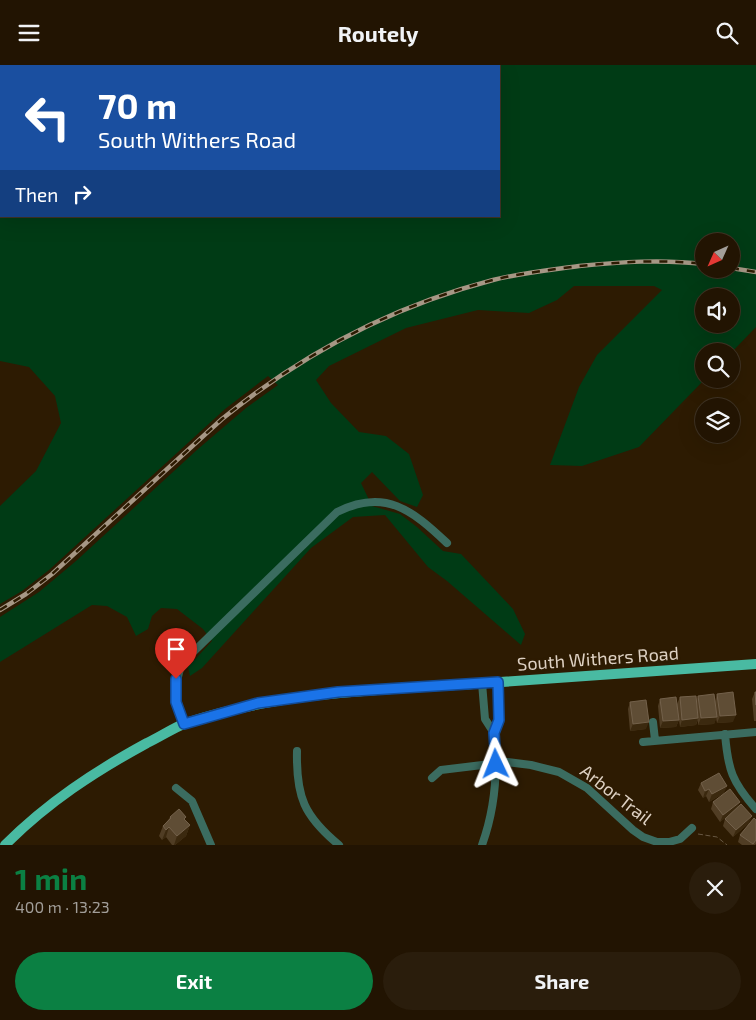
<!DOCTYPE html>
<html lang="en">
<head>
<meta charset="utf-8">
<style>
  body { margin:0; font-family:"Exo 2",sans-serif; background:#2a1d0c; color:#f1f3f6; height:100vh; display:flex; flex-direction:column; font-size:19px; white-space:nowrap }
  * { box-sizing:border-box; margin:0 }
  p { font-size:16px; color:#a29e99 }
  .icon { flex:none; width:28px; height:28px; fill:none; stroke:currentColor; stroke-width:2; stroke-linecap:round; stroke-linejoin:round }
  .map { position:relative; height:780px; overflow:hidden }
  .panel { display:flex; flex-direction:column; background:#221402; flex:1 }
  .panel>* { flex:none }
  .hud { position:absolute; left:0px; top:0px; width:500px; height:152px; box-shadow:0 5px 20px #0002,0 0 0 1px #3f3324; background:#1a4fa0; color:#fff; overflow:hidden }
  .needle { width:32px; rotate:225deg }
  .controls { position:absolute; left:695px; top:168px; display:grid; gap:10px }
  .controls a { display:grid; place-items:center; width:45px; height:45px; border-radius:50%; background:#221402; box-shadow:0 5px 20px #0002,0 0 0 1px #3f3324; font-size:25px }
  .pin { position:absolute; display:grid; place-items:center; width:42px; height:42px; color:#fff; margin:-51px -21px; border-radius:50% 50% 50% 0; rotate:-45deg; box-shadow:0 0 5px #0007 }
  .pin .icon { rotate:45deg }
  .me { position:absolute; width:55px; margin:-28px; rotate:358deg; stroke-linejoin:round; filter:drop-shadow(0 0 4px #0008) }
  .turn { display:flex; align-items:center; gap:18px; height:105px; padding:0 15px; font-size:22px }
  .turn .icon { width:65px; height:65px; stroke-width:2.5 }
  .turn b { display:block; font-size:35px; line-height:42px }
  .then { display:flex; align-items:center; height:48px; padding:0 15px; background:#0003; gap:10px; font-size:19px }
  .round { display:grid; place-items:center; flex:none; width:52px; height:52px; border-radius:26px; background:#2a1d0c }
  .summary { display:flex; align-items:center; justify-content:space-between; height:85px; padding:0 15px }
  h1 { font-size:30px; font-weight:700; line-height:38px; color:#0b8043 }
  .primary-button { display:flex; gap:10px; margin-top:auto; padding:10px 15px }
  .primary-button a { flex:1; height:58px; border-radius:30px; background:#0b8043; color:#fff; font-size:20px; font-weight:700; line-height:58px; text-align:center }
  .primary-button a+a { background:#2a1d0c; color:#f1f3f6 }
  header { display:flex; justify-content:space-between; align-items:center; height:65px; padding:0 15px; background:#221402; font-size:22px; font-weight:700 }
  .map>svg:first-child { display:block }
  .green { fill:#003b15; fill-rule:evenodd }
  .lines { fill:none; stroke-linecap:round; stroke-linejoin:round }
  .path { stroke:#685843; stroke-width:1; stroke-dasharray:5 2.5; stroke-linecap:butt }
  .minor { stroke:#3b6c60; stroke-width:8 }
  .major { stroke:#49baa2; stroke-width:10 }
  .rail-casing { stroke:#a69785; stroke-width:4.5 }
  .rail { stroke:#2d1b02; stroke-width:2.5; stroke-dasharray:8; stroke-linecap:butt }
  .wall { fill:#503d24 }
  .shaded-wall { fill:#3b290f }
  .building { fill:#5f4d35; stroke:#73614b }
  .route-casing { stroke:#114b97; stroke-width:12 }
  .route { stroke:#1a73e8; stroke-width:9 }
  .labels { text-anchor:middle; stroke-width:4.5; stroke-linejoin:round; paint-order:stroke }
  .street-label { font-size:18px; fill:#ddd0c2; stroke:#2d1b02 }
</style>
</head>
<body>
<header><svg class="icon" aria-label="menu" viewBox="0 0 24 24"><path d="M4 6h16M4 12h16M4 18h16"/></svg>Routely<svg class="icon" aria-label="search" viewBox="0 0 24 24"><circle cx="10" cy="10" r="6"/><path d="M15 15l6 6"/></svg></header>
<div class="map">
<svg width="756" height="780" viewBox="0 0 756 780">
  <rect width="100%" height="100%" fill="#2d1b02"/>
  <!-- green -->
  <path class="green" d="M481 0H756V262L731 288V286H704V314H705L639 382 582 401 550 400 579 322 597 290 662 225 654 221H574L557 235 529 248 478 245 406 263 329 301 316 315 331 338 359 367 386 371 409 389 423 430 417 442 400 436 372 407 361 418 372 441 400 449 417 462 443 486 461 489 513 544 525 569 521 580 447 516 428 502 385 450 353 452 311 483 202 603 190 611 188 602 212 576 203 564 177 544 161 543 152 551 148 564 136 571 127 552 107 541 92 540 0 597V552L39 527 76 496 198 384 246 343 278 320 268 311 225 344 49 505 22 526 0 539V441L36 406 61 358 55 331 29 302 0 296V112H1V151H499V1H477ZM704 176H731V204H704ZM704 231H731V259H704Z"/>
  <g class="lines">
    <!-- path -->
    <path class="path" d="M698 769 717 772 727 780"/>
    <!-- minor -->
    <path class="minor" d="M63 0H78
      M482 618 485 654 494 668 499 655 498 617
      M653 657 655 675
      M184 659C173 637 174 621 182 598L337 447C385 423 412 445 447 478
      M725 669C728 705 732 717 756 744
      M643 677 756 667
      M297 686C296 732 304 751 339 780
      M432 713 441 705 507 697 531 700 559 707 587 723 633 765 643 772 657 777H669L680 774 692 763
      M176 723 192 736 211 780
      M482 780C495 744 498 705 494 668"/>
    <!-- major -->
    <path class="major" d="M5 780C48 737 94 707 147 678 160 672 173 663 186 658 279 627 376 625 473 619 568 613 662 606 756 599"/>
    <!-- rail casing -->
    <g class="rail-casing">
      <path id="rail" d="M337 1 341 0
        M354 1 358 0
        M0 99H1
        M731 203 756 207
        M0 545 26 529 52 509 222 354C302 289 393 241 493 215 521 208 550 205 579 201 620 197 662 194 704 199"/>
    </g>
    <!-- rail -->
    <use href="#rail" class="rail"/>
  </g>
  <!-- wall -->
  <path class="wall" d="M755 627H756V656H754L752 634Z
    M717 629 733 657 717 658 716 653 714 659 698 660V655L696 660 680 662 679 655 676 662 660 663 658 641 660 634 677 639 680 632 696 636 698 631 715 636Z
    M630 637 646 664 630 666 628 644Z
    M701 718 724 728 709 737 706 731 703 733 698 725Z
    M713 737 737 743 749 758 733 772 723 761 725 754 731 748 720 757 711 744Z
    M170 752 185 755 190 760 186 771 175 780H172L166 772 162 775 159 771 163 761 168 755Z
    M756 755V779L755 780H742L738 777 740 770Z"/>
  <!-- shaded-wall -->
  <path class="shaded-wall" d="M736 650 733 657 717 658 720 651Z
    M717 652 714 659 698 660 701 653Z
    M698 653 696 660 680 662 682 655Z
    M679 655 676 662 660 663 663 656Z
    M649 657 646 664 630 666 633 659Z
    M727 721 724 728 709 737 712 729Z
    M709 724 706 731 703 733 705 726Z
    M740 737 737 744 720 757 723 750Z
    M752 751 749 758 733 772 736 765Z
    M190 760 186 771 175 780H174L177 771Z
    M169 762 166 772 162 775 166 765Z"/>
  <!-- building -->
  <path class="building" d="M733 627 736 650 720 651 717 629Z
    M755 627H756V640Z
    M714 629 717 652 701 653 698 631Z
    M696 631 698 653 682 655 680 632Z
    M676 632 679 655 663 656 660 634Z
    M646 635 649 657 633 659 630 637Z
    M719 708 727 721 712 729 709 724 705 726 701 718Z
    M730 724 740 737 723 750 713 737Z
    M741 739 752 751 736 765 725 754Z
    M179 744 186 752 184 754 190 760 177 771 169 762 166 765 163 761 171 753 170 752Z
    M754 753 756 755V775L753 779 740 770Z"/>
  <g class="lines">
    <!-- route casing -->
    <g class="route-casing">
      <path id="route" d="M176 614V637L184 659 258 638 338 627 498 617 499 655 494 668 496 699"/>
    </g>
    <!-- route -->
    <use href="#route" class="route"/>
  </g>
  <g class="labels">
    <!-- street labels -->
    <g class="street-label">
      <text transform="translate(598 594) rotate(-4)" y="6">South Withers Road</text>
      <text transform="translate(616 730) rotate(38)" y="6">Arbor Trail</text>
    </g>
  </g>
</svg>
<div class="controls">
<a><svg class="needle" viewBox="-14 -14 28 28"><path d="M0-13l5 13h-10z" fill="#e53935"/><path d="M0 13l5-13h-10z" fill="#a29e99"/></svg></a>
<a><svg class="icon" aria-label="sound" viewBox="0 0 24 24"><path d="M4 9h4l5-4v14l-5-4H4zM17 9q2 3 0 6"/></svg></a>
<a><svg class="icon" aria-label="search" viewBox="0 0 24 24"><circle cx="10" cy="10" r="6"/><path d="M15 15l6 6"/></svg></a>
<a><svg class="icon" aria-label="layers" viewBox="0 0 24 24"><path d="M12 4l9 5-9 5-9-5zM3 14l9 5 9-5"/></svg></a>
</div>
<div class="pin" style="left:176px;top:614px;background:#d93025"><svg class="icon" aria-label="arrive" viewBox="0 0 24 24"><path d="M6 21V4h12l-3 4 3 4H6"/></svg></div>
<svg class="me" style="left:496px;top:699px" viewBox="-20 -20 40 40"><path d="M0-17L14 15 0 8-14 15z" fill="#1a73e8" stroke="#fff" stroke-width="4"/></svg>
<div class="hud">
<div class="turn"><svg class="icon" aria-label="left" viewBox="0 0 24 24"><path d="M17 20v-9H6M10 6l-5 5 5 5"/></svg><div><b>70 m</b>South Withers Road</div></div>
<div class="then">Then<svg class="icon" aria-label="right" viewBox="0 0 24 24"><path d="M7 20v-9h11M14 6l5 5-5 5"/></svg></div>
</div>
</div>
<section class="panel">
<div class="summary"><div><h1>1 min</h1><p>400 m · 13:23</p></div><a class="round"><svg class="icon" aria-label="close" viewBox="0 0 24 24"><path d="M6 6l12 12M18 6L6 18"/></svg></a></div>
<div class="primary-button"><a>Exit</a><a>Share</a></div>
</section>
</body>
</html>
